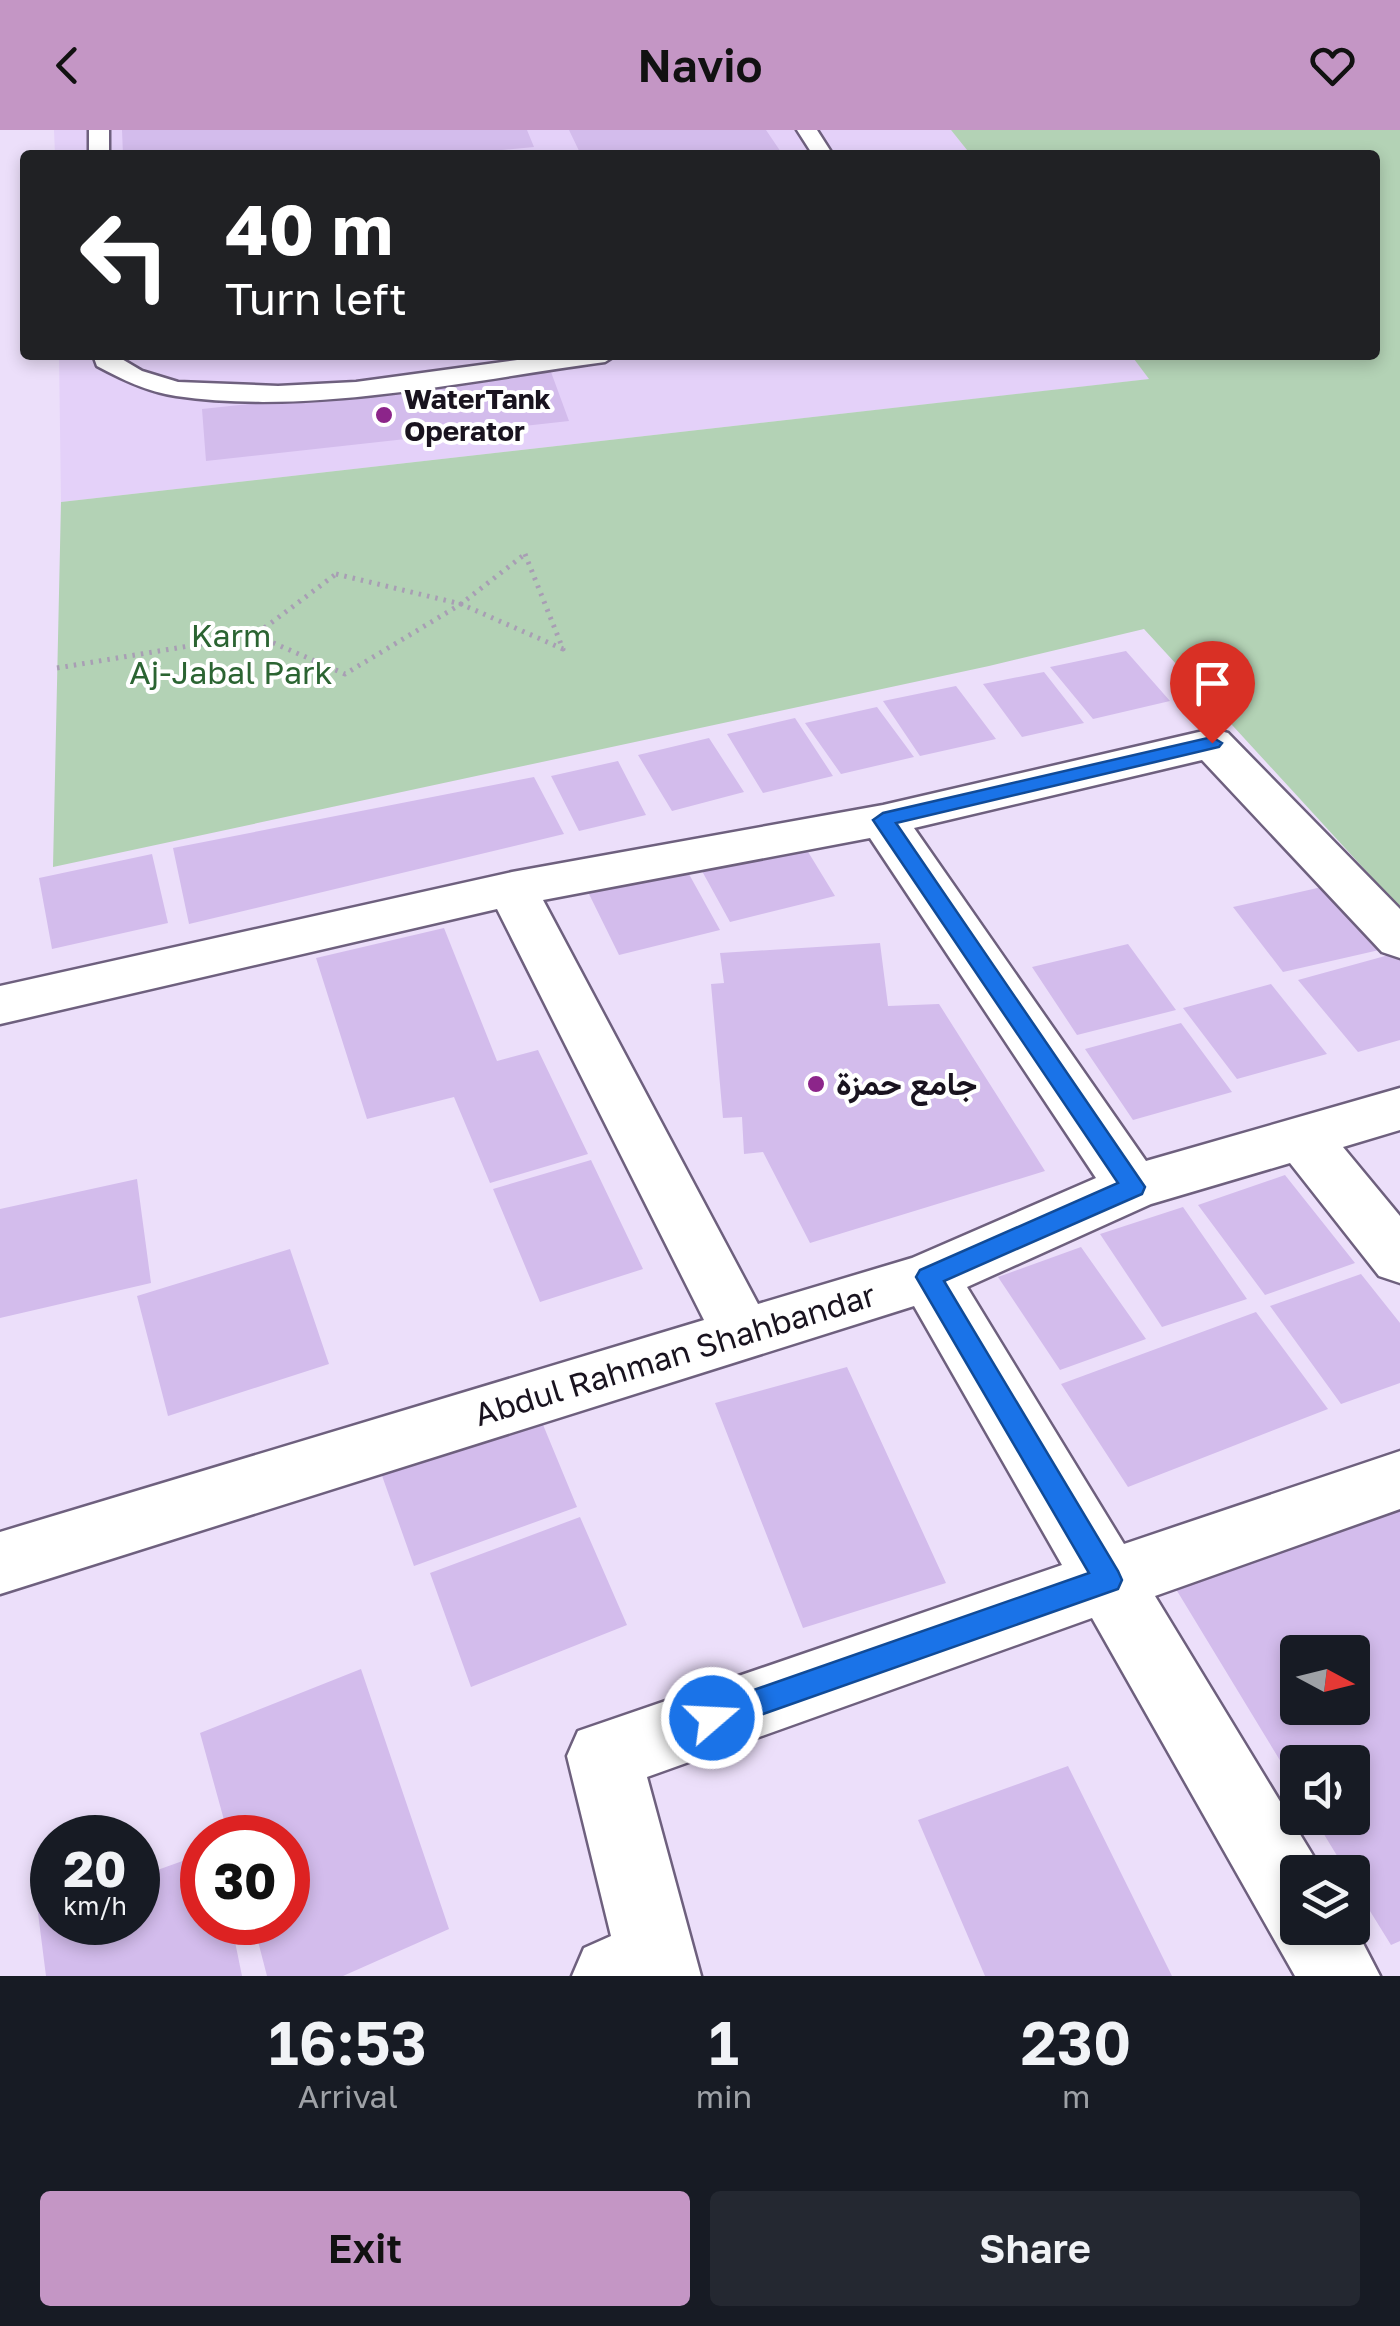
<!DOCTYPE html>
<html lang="en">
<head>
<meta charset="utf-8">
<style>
  body { margin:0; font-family:"Golos Text",Vazirmatn,sans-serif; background:#242831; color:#f1f3f6; height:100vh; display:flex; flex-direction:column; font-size:38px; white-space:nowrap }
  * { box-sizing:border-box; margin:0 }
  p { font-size:32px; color:#9ea1a6 }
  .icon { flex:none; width:55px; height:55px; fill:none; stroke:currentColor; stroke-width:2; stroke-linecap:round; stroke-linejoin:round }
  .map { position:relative; height:1846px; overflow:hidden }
  .details { display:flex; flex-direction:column; background:#171b24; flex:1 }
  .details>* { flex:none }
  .guide { position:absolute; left:20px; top:20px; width:1360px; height:210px; border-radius:10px; box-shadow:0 5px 15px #0003; background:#202124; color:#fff; overflow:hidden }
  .needle { width:65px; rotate:97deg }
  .controls { position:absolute; left:1280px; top:1505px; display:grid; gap:20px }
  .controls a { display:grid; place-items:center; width:90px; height:90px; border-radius:10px; background:#171b24; box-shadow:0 5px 15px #0003; font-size:50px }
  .speed { position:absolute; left:30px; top:1685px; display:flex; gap:20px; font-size:50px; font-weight:700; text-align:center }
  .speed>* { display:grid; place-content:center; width:130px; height:130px; border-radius:50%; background:#171b24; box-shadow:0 5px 15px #0003; line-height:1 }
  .speed small { font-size:25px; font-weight:400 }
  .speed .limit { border:15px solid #d22; background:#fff; color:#111 }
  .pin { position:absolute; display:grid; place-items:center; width:85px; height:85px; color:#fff; margin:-102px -42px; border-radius:50% 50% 50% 0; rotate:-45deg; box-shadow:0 0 10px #0007 }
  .pin .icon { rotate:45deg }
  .me { position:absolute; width:110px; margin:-55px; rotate:71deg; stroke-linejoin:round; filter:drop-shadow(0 0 8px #0008) }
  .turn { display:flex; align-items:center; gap:35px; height:210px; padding:0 40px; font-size:45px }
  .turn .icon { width:130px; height:130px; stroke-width:2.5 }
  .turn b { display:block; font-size:70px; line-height:85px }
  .eta { display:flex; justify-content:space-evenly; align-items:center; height:170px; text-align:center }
  .eta b { font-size:60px; font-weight:600; line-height:70px }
  .primary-button { display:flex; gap:20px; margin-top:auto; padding:20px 40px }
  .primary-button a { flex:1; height:115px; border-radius:10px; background:#c496c5; color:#111; font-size:40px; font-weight:600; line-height:115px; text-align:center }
  .primary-button a+a { background:#242831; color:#f1f3f6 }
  header { display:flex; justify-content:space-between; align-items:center; height:130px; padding:0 40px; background:#c496c5; color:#111; font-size:45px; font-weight:600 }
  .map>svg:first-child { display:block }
  .built { fill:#e4d1f9 }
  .green { fill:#b3d2b5 }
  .building { fill:#d3bcec; fill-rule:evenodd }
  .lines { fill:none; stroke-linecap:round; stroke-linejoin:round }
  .service-casing { stroke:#6e607e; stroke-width:5 }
  .minor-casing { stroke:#6e607e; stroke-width:5 }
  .path { stroke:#a89eb4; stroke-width:5; stroke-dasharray:2.5 6; stroke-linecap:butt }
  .service { fill:#fff; fill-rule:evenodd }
  .minor { fill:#fff; fill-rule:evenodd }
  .route { fill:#1a73e8; stroke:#114b97; stroke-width:2.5 }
  .poi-dot { fill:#8c258a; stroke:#fff; stroke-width:4 }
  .labels { text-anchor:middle; stroke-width:8; stroke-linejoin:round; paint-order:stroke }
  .far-poi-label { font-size:28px; font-weight:bold; fill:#19131f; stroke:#fff; text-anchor:start }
  .park-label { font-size:32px; fill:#2b6432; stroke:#fff }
  .poi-label { font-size:32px; font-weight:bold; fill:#19131f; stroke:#fff; text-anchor:start }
  .street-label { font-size:32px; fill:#19131f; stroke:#fff }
</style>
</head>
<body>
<header><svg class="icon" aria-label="back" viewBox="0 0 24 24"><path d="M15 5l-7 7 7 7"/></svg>Navio<svg class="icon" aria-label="heart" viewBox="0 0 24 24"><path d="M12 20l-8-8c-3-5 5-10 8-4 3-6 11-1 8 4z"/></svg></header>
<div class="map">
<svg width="1400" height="1846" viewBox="0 0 1400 1846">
  <rect width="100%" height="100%" fill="#ecdffa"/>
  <!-- built -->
  <path class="built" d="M54 0H951L971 25H55Z
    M59 225H1131L1150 249 61 372Z"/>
  <!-- green -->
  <path class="green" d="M951 0H1400V778L1144 499 989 536 53 737 61 372 1149 249 1131 225H1375V25H971Z"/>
  <!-- building -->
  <path class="building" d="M122 0H527L534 17 448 25H123Z
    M569 0H766L783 25H581Z
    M551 242 569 291 206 331 202 279Z
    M1126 521 1170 571 1093 589 1050 537Z
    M1044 542 1084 593 1022 607 983 554Z
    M956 556 996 609 920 626 883 571Z
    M877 577 914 627 841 644 805 593Z
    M795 588 833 646 763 663 727 604Z
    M709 608 744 662 672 681 638 625Z
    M618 631 646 685 579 701 551 646Z
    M534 647 564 704 189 794 173 718Z
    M799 707 835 766 730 792 697 732Z
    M152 724 168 793 52 819 39 748Z
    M685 737 720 800 619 825 587 760Z
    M1335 754 1388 818 1283 842 1233 777Z
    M444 798 497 931 538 920 588 1024 490 1053 454 967 367 989 316 828Z
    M880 813 888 876 939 874 1045 1041 810 1113 763 1022 744 1024 742 987 723 988 711 854 724 853 720 823Z
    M1128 814 1176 880 1077 905 1032 837Z
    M1396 823 1400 828V910L1358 922 1298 850Z
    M1271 854 1327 924 1237 949 1183 878Z
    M1181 893 1232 962 1133 990 1085 919Z
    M591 1030 643 1139 540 1172 493 1059Z
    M1285 1045 1355 1133 1265 1165 1198 1075Z
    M137 1049 151 1153 0 1188V1079Z
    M1183 1077 1247 1169 1162 1197 1100 1104Z
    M1081 1117 1146 1209 1060 1240 998 1147Z
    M290 1119 329 1234 168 1286 137 1166Z
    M1361 1144 1400 1193V1253L1341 1274 1270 1176Z
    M1256 1182 1328 1279 1128 1357 1061 1254Z
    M847 1237 946 1453 803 1498 715 1273Z
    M539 1285 577 1377 414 1436 380 1340Z
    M1400 1360V1811L1391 1815 1352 1752V1742H1347L1314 1688H1352V1632H1298V1660L1168 1446ZM1298 1522H1352V1578H1298Z
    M580 1387 627 1495 471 1557 430 1443Z
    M361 1539 449 1799 343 1846H267L253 1792H288V1708H229L200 1603Z
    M1068 1636 1172 1846H985L918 1690Z
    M202 1724V1792H231L242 1846H46L38 1783 52 1778V1792H138V1747Z"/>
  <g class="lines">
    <!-- service casing -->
    <g class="service-casing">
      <path id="service" d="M89 0H109V25H89Z
        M797 0H817L833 25H813Z
        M93 225H115L142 241 178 252 278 256 356 252 554 225H616L605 232C470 250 311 286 176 266 148 262 121 249 97 236Z"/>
    </g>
    <!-- minor casing -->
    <g class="minor-casing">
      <path id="minor" d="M1212 599 1228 603 1400 779V828L1382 822 1202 630 914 698 1146 1031 1400 958V1000L1343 1017 1400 1086V1153L1379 1146 1290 1033 1151 1074 967 1157 1124 1414 1400 1321V1379L1155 1466 1323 1742H1298V1798H1352V1792L1380 1846H1295L1092 1488 647 1647 701 1846H572L584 1818 611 1806 567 1626 578 1601 1062 1435 914 1176 0 1464V1402L704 1190 497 779 0 894V856L512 742 883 675ZM870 708 1096 1048 912 1128 758 1174 543 770Z"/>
    </g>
    <!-- path -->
    <path class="path" d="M525 424 563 519 461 474Z
      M336 444 461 474 345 544 255 505Z
      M57 538 255 505"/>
    <!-- service -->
    <use href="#service" class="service"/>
    <!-- minor -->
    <use href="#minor" class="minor"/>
  </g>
  <!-- route -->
  <path class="route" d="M1212 607 1222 613 1219 617 896 693 1145 1057 1142 1064 944 1151 1118 1441 1122 1450 1118 1459 712 1602 702 1598 697 1588 702 1578 1089 1443 916 1147 920 1140 1118 1053 873 690 883 683Z"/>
  <!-- markers -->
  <g class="poi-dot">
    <circle cx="384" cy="285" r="10"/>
    <circle cx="816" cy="954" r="10"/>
  </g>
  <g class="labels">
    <!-- far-poi labels -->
    <g class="far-poi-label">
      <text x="404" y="279">WaterTank<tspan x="404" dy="32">Operator</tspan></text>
    </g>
    <!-- park labels -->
    <g class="park-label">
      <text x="231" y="517">Karm<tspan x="231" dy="37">Aj-Jabal Park</tspan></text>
    </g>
    <!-- poi labels -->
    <g class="poi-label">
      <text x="836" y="965">جامع حمزة</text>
    </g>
    <!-- street labels -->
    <g class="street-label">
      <text transform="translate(675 1225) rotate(-17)" y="11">Abdul Rahman Shahbandar</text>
    </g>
  </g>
</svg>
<div class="controls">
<a><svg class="needle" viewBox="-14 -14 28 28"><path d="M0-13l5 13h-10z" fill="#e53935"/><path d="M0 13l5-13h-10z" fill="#9ea1a6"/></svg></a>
<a><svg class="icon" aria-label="sound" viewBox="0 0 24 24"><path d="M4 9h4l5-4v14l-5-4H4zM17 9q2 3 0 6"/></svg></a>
<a><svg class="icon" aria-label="layers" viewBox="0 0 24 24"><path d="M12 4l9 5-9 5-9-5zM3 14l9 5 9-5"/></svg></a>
</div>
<div class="speed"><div>20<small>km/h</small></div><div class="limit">30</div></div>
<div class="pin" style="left:1212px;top:613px;background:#d93025"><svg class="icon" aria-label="arrive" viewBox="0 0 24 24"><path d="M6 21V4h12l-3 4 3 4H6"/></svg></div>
<svg class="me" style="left:712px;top:1588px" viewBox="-20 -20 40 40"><circle r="17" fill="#1a73e8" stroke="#fff" stroke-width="3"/><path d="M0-11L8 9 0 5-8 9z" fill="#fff"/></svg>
<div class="guide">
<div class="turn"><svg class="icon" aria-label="left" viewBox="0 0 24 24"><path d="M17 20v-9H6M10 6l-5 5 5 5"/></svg><div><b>40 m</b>Turn left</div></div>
</div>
</div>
<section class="details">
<div class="eta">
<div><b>16:53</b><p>Arrival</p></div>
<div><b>1</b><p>min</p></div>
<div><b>230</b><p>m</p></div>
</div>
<div class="primary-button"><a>Exit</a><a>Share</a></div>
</section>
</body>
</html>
